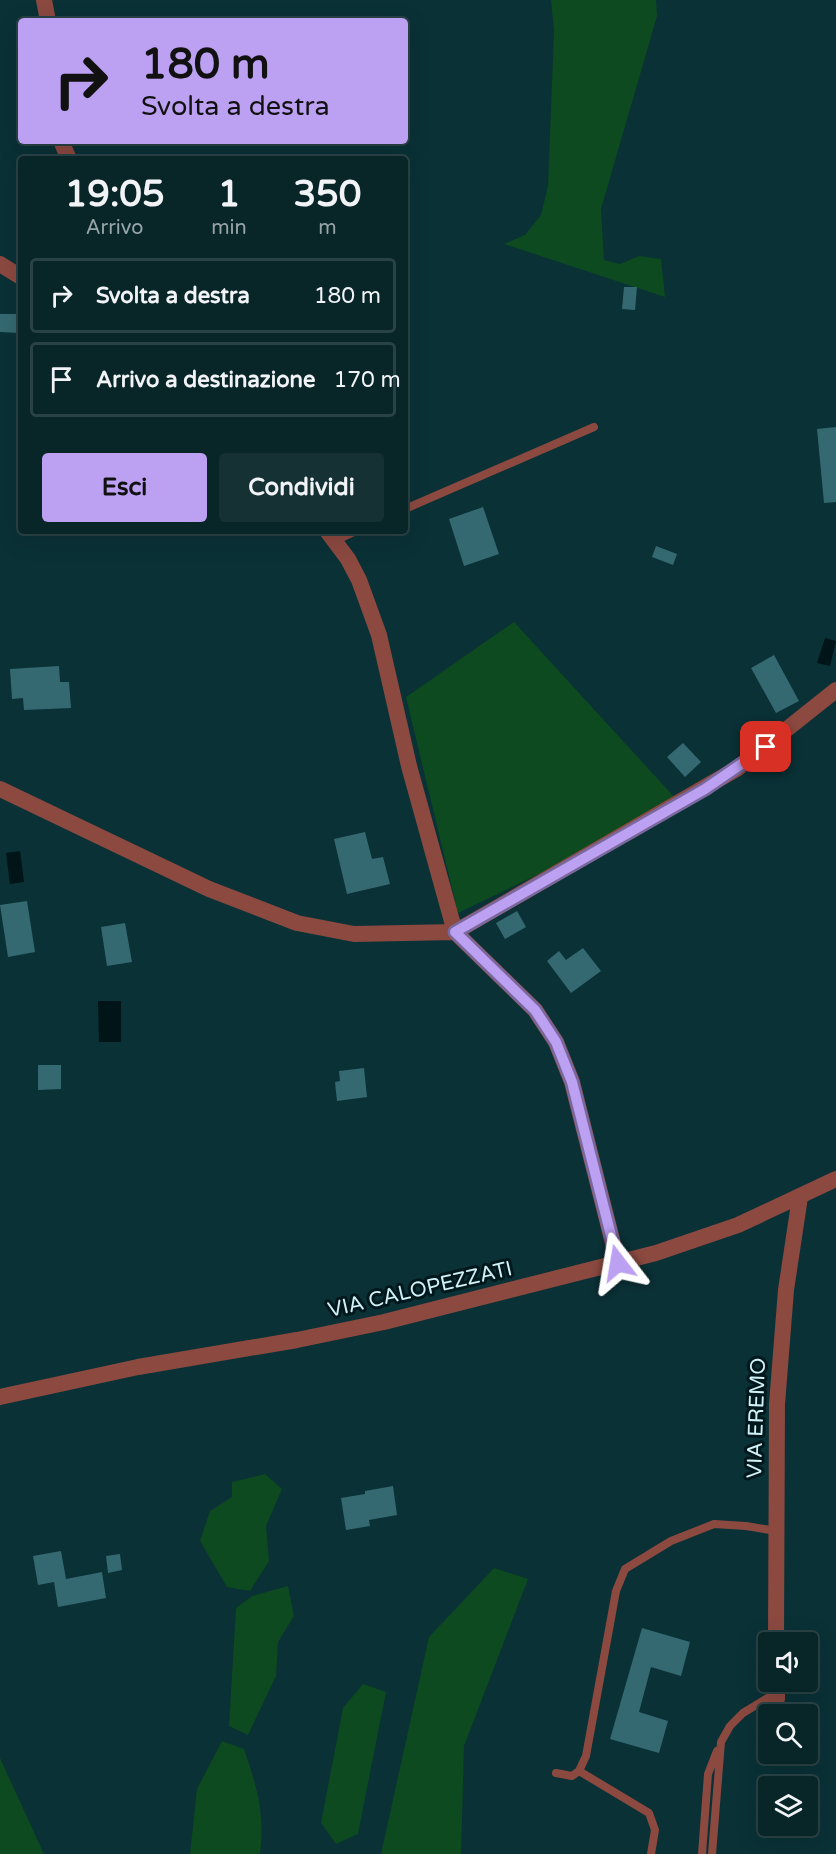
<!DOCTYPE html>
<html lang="it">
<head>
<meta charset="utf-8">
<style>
  body { margin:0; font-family:"Varela Round",sans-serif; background:#163134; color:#f1f3f6; height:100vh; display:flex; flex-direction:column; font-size:22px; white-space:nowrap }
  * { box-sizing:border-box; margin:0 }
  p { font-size:20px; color:#98a5a8 }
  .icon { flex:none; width:33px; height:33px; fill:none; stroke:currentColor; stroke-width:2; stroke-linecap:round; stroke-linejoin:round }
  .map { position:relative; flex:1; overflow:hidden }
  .drawer { position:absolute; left:18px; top:156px; width:390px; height:378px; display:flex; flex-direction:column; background:#082528; border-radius:6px; box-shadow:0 6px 24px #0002,0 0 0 2px #294245 }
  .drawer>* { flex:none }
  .hud { position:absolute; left:18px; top:18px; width:390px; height:126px; border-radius:6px; box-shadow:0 6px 24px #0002,0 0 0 2px #294245; background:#bca0f2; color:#111; overflow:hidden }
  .tools { position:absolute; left:758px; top:1632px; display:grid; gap:12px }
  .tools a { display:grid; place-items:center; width:60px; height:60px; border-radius:6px; background:#082528; box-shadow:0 6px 24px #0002,0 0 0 2px #294245; font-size:30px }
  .pin { position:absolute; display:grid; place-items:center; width:51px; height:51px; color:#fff; margin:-26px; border-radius:12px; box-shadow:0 3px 9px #0006 }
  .me { position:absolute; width:66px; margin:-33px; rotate:346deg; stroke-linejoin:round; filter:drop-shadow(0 0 4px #0008) }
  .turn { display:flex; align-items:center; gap:21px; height:126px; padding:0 24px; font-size:27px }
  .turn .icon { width:78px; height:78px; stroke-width:2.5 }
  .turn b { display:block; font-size:42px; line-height:51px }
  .eta { display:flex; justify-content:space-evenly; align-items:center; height:102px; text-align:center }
  .eta b { font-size:36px; font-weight:700; line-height:42px }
  .cta { display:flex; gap:12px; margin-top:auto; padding:12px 24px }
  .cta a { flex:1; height:69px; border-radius:6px; background:#bca0f2; color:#111; font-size:24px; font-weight:700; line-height:69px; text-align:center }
  .cta a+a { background:#163134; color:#f1f3f6 }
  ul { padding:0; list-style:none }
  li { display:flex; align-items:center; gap:18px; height:75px; margin:0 12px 9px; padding:0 12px; border:3px solid #294245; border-radius:6px }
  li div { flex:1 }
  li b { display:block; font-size:22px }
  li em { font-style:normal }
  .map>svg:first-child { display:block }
  .green { fill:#0d4a1f }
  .water { fill:#011417 }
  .building { fill:#356971 }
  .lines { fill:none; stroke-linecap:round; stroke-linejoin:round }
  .service { stroke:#8b4940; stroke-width:8 }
  .minor { stroke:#8b4940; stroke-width:16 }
  .route-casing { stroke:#7a689d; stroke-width:15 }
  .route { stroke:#bca0f2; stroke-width:10 }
  .labels { text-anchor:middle; stroke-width:6; stroke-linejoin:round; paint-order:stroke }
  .street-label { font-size:21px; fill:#d0f1f7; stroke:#00181c }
</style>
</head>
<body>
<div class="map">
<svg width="836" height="1854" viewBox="0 0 836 1854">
  <rect width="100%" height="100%" fill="#0a3136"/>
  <!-- green -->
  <path class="green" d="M551 0H656L657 16 601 209 604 260 620 264 639 256 661 259 665 297 504 244 525 235 541 215 548 186 554 31Z
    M514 622 677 800 543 872 458 913 406 697Z
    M265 1474 282 1489 266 1526 269 1561 250 1591 227 1587 200 1541 210 1511 232 1497V1482Z
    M494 1568 528 1579 464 1746 461 1854H381L429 1637Z
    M288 1586 294 1616 278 1642 276 1676 248 1735 229 1726 236 1608 252 1596Z
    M363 1684 386 1692 358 1834 336 1844 321 1823 343 1708Z
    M222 1741 244 1749C257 1787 265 1813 260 1854H190L197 1789Z
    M0 1758 44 1854H0Z"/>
  <!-- water -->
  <path class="water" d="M825 638 836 641 830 666 817 663Z
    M20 851 24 882 10 884 6 853Z
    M98 1001H121V1042H99Z"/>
  <!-- building -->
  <path class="building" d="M624 287H637L635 310 622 309Z
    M0 314H20L19 333 0 332Z
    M836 427V502L824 503 817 429Z
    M483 507 499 554 464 566 449 519Z
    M656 546 677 554 673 565 652 557Z
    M774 655 799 701 776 713 751 668Z
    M59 666 60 682H69L71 708 24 710 23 698 12 699 10 669Z
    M683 743 701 762 685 777 667 757Z
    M365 832 372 859 383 857 390 884 347 894 334 839Z
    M27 901 35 952 8 957 0 905Z
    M517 911 526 927 505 939 496 923Z
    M125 923 132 962 107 966 101 927Z
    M583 948 601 971 571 993 547 961 559 951 566 960Z
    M38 1065H61V1089L38 1090Z
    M364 1068 367 1097 337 1101 335 1082 340 1081 339 1071Z
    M393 1486 397 1515 369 1520 370 1526 346 1530 341 1498 365 1494V1491Z
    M61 1551 66 1579 102 1572 106 1598 58 1607 54 1582 38 1585 33 1556Z
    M120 1554 122 1570 108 1573 106 1556Z
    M642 1628 690 1642 681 1676 651 1667 639 1712 668 1721 659 1753 610 1739Z"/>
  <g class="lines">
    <!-- service -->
    <path class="service" d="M405 509 594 427
      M334 541 356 531
      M579 1771 649 1813 655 1830 651 1854
      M556 1773 572 1776 579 1771 586 1756 616 1591 625 1569 671 1541 714 1524 746 1526 776 1531
      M702 1854 708 1774 717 1751
      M712 1854 721 1742 730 1726 743 1713 776 1693"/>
    <!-- minor -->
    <path class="minor" d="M44 0 48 21
      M61 141 69 159
      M0 264 21 277
      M327 531 348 559 359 580 379 635 409 766 455 932 535 1010 556 1042 572 1082 618 1263
      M0 789 209 889 297 923 354 934 455 932 738 768 836 690
      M0 1397 138 1367 297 1340 384 1322 656 1253 738 1225 836 1179
      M776 1642 777 1404 786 1290 800 1197
      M777 1682V1699"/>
  </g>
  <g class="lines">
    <!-- route casing -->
    <g class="route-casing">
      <path id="route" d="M618 1263 572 1082 556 1042 535 1010 455 932 705 789 766 747"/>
    </g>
    <!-- route -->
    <use href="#route" class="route"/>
  </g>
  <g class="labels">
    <!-- street labels -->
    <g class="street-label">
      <text transform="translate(420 1289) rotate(-13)" y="7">VIA CALOPEZZATI</text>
      <text transform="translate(756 1418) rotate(-88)" y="7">VIA EREMO</text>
    </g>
  </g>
</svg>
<div class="tools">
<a><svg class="icon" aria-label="sound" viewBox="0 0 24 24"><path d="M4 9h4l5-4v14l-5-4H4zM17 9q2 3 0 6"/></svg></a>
<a><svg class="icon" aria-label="search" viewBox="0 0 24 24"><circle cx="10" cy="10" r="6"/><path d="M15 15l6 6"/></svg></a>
<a><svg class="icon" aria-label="layers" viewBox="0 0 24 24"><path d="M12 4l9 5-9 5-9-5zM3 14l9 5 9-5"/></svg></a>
</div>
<div class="pin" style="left:766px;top:747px;background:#d93025"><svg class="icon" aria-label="arrive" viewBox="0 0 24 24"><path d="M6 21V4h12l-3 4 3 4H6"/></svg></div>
<svg class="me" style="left:618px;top:1263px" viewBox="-20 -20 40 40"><path d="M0-17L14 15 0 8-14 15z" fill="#bca0f2" stroke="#fff" stroke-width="4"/></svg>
<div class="hud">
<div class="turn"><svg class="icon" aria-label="right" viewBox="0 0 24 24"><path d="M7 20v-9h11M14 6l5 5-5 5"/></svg><div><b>180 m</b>Svolta a destra</div></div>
</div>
<section class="drawer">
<div class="eta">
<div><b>19:05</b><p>Arrivo</p></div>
<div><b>1</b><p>min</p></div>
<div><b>350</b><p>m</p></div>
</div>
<ul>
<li><svg class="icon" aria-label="right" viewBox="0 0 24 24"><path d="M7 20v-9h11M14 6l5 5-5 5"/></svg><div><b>Svolta a destra</b></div><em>180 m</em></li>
<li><svg class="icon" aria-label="arrive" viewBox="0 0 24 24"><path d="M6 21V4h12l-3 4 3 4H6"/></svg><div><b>Arrivo a destinazione</b></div><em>170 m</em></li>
</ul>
<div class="cta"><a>Esci</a><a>Condividi</a></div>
</section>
</div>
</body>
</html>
